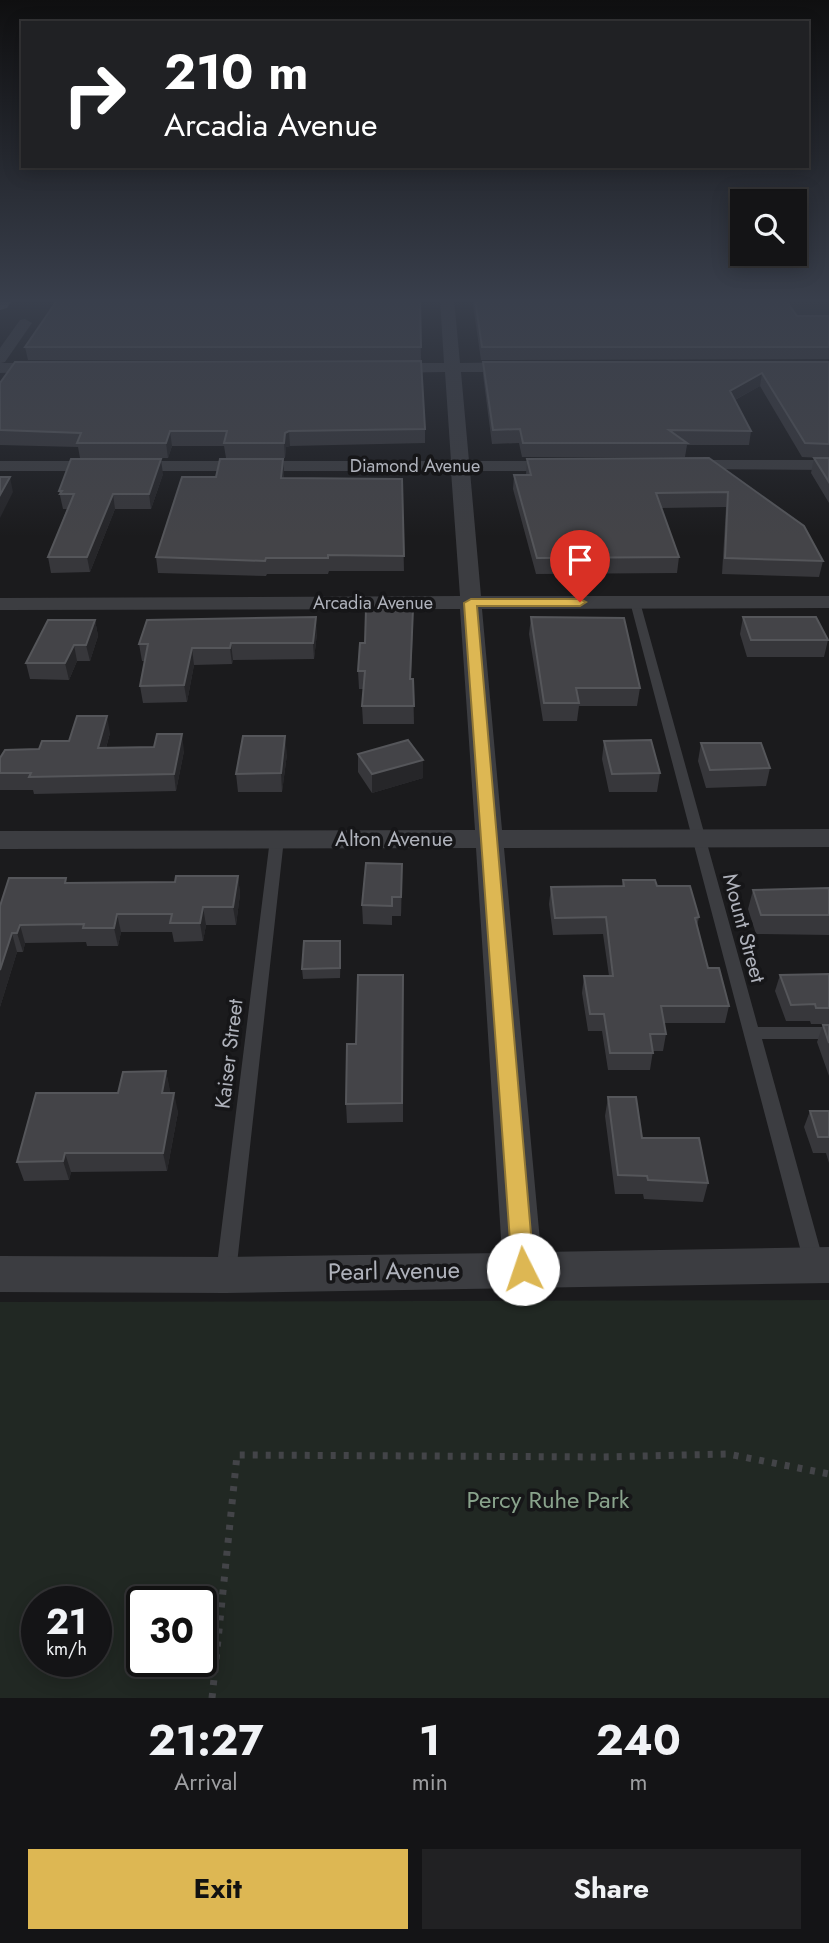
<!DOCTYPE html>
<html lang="en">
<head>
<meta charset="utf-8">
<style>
  body { margin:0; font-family:Jost,sans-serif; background:#212123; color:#f1f3f6; height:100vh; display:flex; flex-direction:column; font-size:26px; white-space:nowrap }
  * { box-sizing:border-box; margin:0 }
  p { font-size:23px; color:#9d9ea1 }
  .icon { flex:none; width:38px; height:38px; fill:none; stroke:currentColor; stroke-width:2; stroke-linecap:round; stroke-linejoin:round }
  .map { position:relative; height:1698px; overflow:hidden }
  .details { display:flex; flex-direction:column; background:#141416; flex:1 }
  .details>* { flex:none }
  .banner { position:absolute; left:21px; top:21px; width:788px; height:147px; border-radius:0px; box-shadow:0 4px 18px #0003,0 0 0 2px #333335; background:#202124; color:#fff; overflow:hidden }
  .fabs { position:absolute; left:730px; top:189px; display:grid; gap:14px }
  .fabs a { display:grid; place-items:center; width:77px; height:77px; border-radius:0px; background:#141416; box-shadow:0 4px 18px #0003,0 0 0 2px #333335; font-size:35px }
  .speed { position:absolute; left:21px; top:1586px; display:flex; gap:14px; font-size:35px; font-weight:700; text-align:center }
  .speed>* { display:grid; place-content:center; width:91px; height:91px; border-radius:50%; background:#141416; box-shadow:0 4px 18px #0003,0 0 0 2px #333335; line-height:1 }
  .speed small { font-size:18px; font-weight:400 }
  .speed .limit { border:4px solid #111; border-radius:10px; background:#fff; color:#111 }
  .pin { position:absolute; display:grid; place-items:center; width:60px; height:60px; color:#fff; margin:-72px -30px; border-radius:50% 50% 50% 0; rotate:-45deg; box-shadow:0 0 7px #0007 }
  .pin .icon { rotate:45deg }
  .me { position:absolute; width:77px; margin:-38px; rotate:356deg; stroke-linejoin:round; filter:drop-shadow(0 0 5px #0008) }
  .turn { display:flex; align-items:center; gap:24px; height:147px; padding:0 28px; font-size:32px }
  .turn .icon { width:91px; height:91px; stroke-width:2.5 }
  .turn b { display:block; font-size:49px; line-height:60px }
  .eta { display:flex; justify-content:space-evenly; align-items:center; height:119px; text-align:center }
  .eta b { font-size:42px; font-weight:700; line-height:49px }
  .button { display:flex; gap:14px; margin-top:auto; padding:14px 28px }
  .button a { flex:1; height:80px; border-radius:0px; background:#ddb753; color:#111; font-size:28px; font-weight:700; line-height:80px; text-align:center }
  .button a+a { background:#212123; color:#f1f3f6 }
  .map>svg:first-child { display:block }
  .built { fill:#27272a }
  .green { fill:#212823; fill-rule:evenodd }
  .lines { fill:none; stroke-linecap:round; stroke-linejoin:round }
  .path { stroke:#434448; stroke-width:7; stroke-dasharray:5 8; stroke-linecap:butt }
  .service { fill:#3c3d41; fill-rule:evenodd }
  .minor { fill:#3c3d41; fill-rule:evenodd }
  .motorway { fill:#696b72; fill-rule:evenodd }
  .wall { fill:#37373b }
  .shaded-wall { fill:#262629 }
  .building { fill:#444448; stroke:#55565a; stroke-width:2 }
  .route { fill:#ddb753; stroke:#907736; stroke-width:2 }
  .labels { text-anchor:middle; stroke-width:7; stroke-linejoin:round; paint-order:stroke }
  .far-street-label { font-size:18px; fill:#afb2bb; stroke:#161618 }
  .street-label { font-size:21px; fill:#afb2bb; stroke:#161618 }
  .near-street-label { font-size:24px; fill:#afb2bb; stroke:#161618 }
  .near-park-label { font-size:24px; fill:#89a38c; stroke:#161618 }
</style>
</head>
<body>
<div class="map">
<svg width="829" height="1698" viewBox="0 0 829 1698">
  <rect width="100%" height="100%" fill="#1b1b1d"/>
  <!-- built -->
  <path class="built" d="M785 299H829V326L791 325Z"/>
  <!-- green -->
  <path class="green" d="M829 1300V1698H0V1302ZM37 1601H96V1661H37ZM142 1601H201V1661H142Z"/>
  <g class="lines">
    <!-- path -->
    <path class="path" d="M212 1698 237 1455 603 1457 728 1454 829 1474"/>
    <!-- service -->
    <path class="service" d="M635 599 640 602 758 1027H829V1039H762L824 1263 821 1269 814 1272 807 1269 804 1263 630 602Z
      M277 834 284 839 236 1273 233 1279 226 1282 219 1279 216 1273 270 839Z"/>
    <!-- minor -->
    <path class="minor" d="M440 299H454L460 363 522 362 530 367 522 372H461L469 461H564L573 466 564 471H470L481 596H829V608L482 609 502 830 829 829V847L504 848 541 1252 829 1247V1283L226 1293 0 1292V1256L226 1257 502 1253 476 848 0 849V831L475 830 460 609 0 610V598L460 596 451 471H0V461H451L445 372 384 373 376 368 384 363H444Z
      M25 319 32 323 5 362 1 363H50L55 365 58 368 55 371 0 373V348L20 320Z
      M682 460H829V470L676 469 673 465 676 461Z"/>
    <!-- motorway -->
    <path class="motorway" d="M0 299H13L7 308 0 310Z"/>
  </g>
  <!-- wall -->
  <path class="wall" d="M420 299 421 360H28L25 347Z
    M474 299H785L797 316H829V359L481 360 473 305Z
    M483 362H829V503L811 473 814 458H822L802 457 760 386 735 400 751 431 749 445H687L685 457H522L519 443 492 444 483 375Z
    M0 383 425 429V443L290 446 286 447 285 458H226L224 446H172L168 458H80L78 447 0 445Z
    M709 458 823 561 819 577 722 574 726 507 661 508 679 557 677 573 536 574 513 489 514 475H526L527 459Z
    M283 459 284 478 402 479 404 571H329L328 574H267L266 576 158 573 156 557 216 477Z
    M163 474 151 509H115L90 572 51 573 48 557 67 509H63L59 491Z
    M531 617 640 688 637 706H579L577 721H543L529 634Z
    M743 617 828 640 824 657H747L740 634Z
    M95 620 98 636 90 661H77L69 680 30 679 26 663Z
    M413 626 411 679H413L414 724H363L362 706 364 689H359L358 671 365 643Z
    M317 633 314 659 233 660 232 664 194 665 187 702 143 703 140 686 145 661H142L139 644Z
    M110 733 106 748 184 751 176 791 34 794 33 790H0V758Z
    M604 741 660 773 657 792H609L602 759Z
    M701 743 770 768 766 786 706 788 698 761Z
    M287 754 282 792H238L236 774Z
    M358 754 423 778 372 793 358 772Z
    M238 876 240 894 236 925H206L203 941 174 942 172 932H121L118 946H87L86 942 25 943 23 952H17L0 1007V906L68 883 175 882Z
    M623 880 657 886 699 917 697 926 708 968 729 1006 725 1023H664L666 1034 663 1051H653L650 1070H608L602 1031H588L582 993 584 976H609L603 934 553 935 549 904 551 887 622 886Z
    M402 882 401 916H392V925L363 924 362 905Z
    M829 888V935L756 934 748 909 753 890Z
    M341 950 340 978 303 979 302 969Z
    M829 974V1024H811L810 1021H786L775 991 780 975Z
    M403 975V1122L347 1123 346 1104 356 1044Z
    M823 1025H829V1076L817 1042Z
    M166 1071 170 1093 178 1112 167 1171 71 1172 69 1180 24 1181 17 1162 118 1093Z
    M608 1097 642 1138 708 1183 703 1202 644 1199 643 1194H615L605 1116Z
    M810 1111H829V1163L826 1153H813L804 1127Z"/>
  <!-- shaded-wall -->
  <path class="shaded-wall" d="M762 373 760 386 727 404 730 391Z
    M170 431 172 446 168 458 166 443Z
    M289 431 290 446 286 447 285 458 284 443 285 433Z
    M161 459 163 474 151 509 149 494Z
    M283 459 284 474 282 493 281 478Z
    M10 477 13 492 0 518V495Z
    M113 494 115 509 90 572 87 557Z
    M316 617 317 633 314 659 313 643Z
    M95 620 98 636 90 661 86 645Z
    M231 643 233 660 232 664 230 648Z
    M74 645 77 661 69 680 65 663Z
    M192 648 194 665 187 702 184 685Z
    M107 716 110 733 101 765 98 748Z
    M182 734 184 751 176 791 174 774Z
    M285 736 287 754 282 792 281 773Z
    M423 760V778L372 793V774Z
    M402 864V882L401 916V897Z
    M238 876 240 894 236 925 233 907Z
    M203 907 206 925 203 941 200 923Z
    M117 914 121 932 118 946 114 928Z
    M20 925 25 943 23 952 17 933Z
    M12 933 17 952 0 1007V970Z
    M166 1071 170 1090 166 1112 162 1093Z
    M174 1093 178 1112 167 1171 163 1153Z
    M65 1153 71 1172 69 1180 63 1161Z"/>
  <!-- building -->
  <path class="building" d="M58 299H420L421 347H25Z
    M475 299H785L797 316H829V347H482Z
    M421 361 425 429 289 431 285 433 284 443H224L227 431H170L166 443H77L81 433 0 430V383L15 362Z
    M483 362H829V444L805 443 762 373 730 391 751 431 669 430 687 443H523L520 429 493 430Z
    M709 458 804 526 823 561 725 558 728 492 656 493 679 557 537 558 514 475H531L527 459Z
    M814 458H829V482Z
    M71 459H161L149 494H113L87 557H48L74 494H60L62 491H59Z
    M220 459H283L281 478 402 479 404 556 328 555V558H266L265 561 156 557 182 477H216Z
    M0 477H10L0 495Z
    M366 609H413L410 679H413L414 706H362L365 671H358L360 643H365Z
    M316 617 313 643H231L230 648H192L184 685 140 686 148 644H139L147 620Z
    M531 617 624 618 640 688H576L579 703H544Z
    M743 617H816L828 640H751Z
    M48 620H95L86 645H74L65 663H26Z
    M77 716H107L98 748 154 747 157 734H182L174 774 29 777 31 773H0V758L5 750 39 749 42 741H69Z
    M243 736H285L281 773 236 774Z
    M408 740 423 760 372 774 358 754Z
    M651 740 660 773 612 774 604 741Z
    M701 743H761L770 768 710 770Z
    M366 863 402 864 401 897H392V906L362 905Z
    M176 876H238L233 907H203L200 923H170L172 914H117L114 928H83L84 924 20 925 17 933H12L0 970V906L9 878H66L65 883 175 882Z
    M623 880H655L657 886H690L699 917 695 918 708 968H719L729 1006H661L666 1034H650L653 1053H610L604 1014H590L584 976H613L606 917 555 918 551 887 624 886Z
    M829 888V915H761L753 890Z
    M304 941H340V968L302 969Z
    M829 974V1008H816L815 1004 791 1005 780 975Z
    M358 975H403L402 1103 346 1104 347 1044H356Z
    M823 1025H829V1043Z
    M166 1071 162 1093H174L163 1153H65L63 1161 17 1162 36 1093H118L123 1072Z
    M608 1097H636L642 1138H699L708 1183 648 1180 647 1176 618 1175Z
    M810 1111H829V1137H818Z"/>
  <!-- sky -->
  <linearGradient id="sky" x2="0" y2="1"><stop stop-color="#0f0f10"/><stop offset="0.56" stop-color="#393f4c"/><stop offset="1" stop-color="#393f4c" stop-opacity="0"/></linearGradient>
  <rect width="829" height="537" fill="url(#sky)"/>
  <!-- route -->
  <path class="route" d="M471 599H580L586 602 580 606H477L534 1269 531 1276 523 1279 515 1276 512 1269 464 603Z"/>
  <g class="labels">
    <!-- far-street labels -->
    <g class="far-street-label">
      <text x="415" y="472">Diamond Avenue</text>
      <text x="373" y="609">Arcadia Avenue</text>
    </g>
    <!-- street labels -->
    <g class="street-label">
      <text x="394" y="846">Alton Avenue</text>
      <text transform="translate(744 928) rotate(75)" y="7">Mount Street</text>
      <text transform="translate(229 1054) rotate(-83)" y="7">Kaiser Street</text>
    </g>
    <!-- near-street labels -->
    <g class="near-street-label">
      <text transform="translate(394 1271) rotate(-1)" y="8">Pearl Avenue</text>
    </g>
    <!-- near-park labels -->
    <g class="near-park-label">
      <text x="548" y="1508">Percy Ruhe Park</text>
    </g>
  </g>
</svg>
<div class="fabs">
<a><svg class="icon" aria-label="search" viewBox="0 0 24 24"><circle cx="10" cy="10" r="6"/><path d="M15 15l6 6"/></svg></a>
</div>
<div class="speed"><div>21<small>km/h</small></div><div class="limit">30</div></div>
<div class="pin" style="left:580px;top:602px;background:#d93025"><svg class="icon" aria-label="arrive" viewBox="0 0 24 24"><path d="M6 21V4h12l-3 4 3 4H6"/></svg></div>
<svg class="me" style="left:523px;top:1269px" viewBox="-20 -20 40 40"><circle r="19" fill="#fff"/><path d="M0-13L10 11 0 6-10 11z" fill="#ddb753"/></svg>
<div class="banner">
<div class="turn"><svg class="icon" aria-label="right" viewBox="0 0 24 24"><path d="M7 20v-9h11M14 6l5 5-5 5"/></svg><div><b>210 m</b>Arcadia Avenue</div></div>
</div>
</div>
<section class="details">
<div class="eta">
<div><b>21:27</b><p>Arrival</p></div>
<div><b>1</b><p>min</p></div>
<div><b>240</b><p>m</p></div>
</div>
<div class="button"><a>Exit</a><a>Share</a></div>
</section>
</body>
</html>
